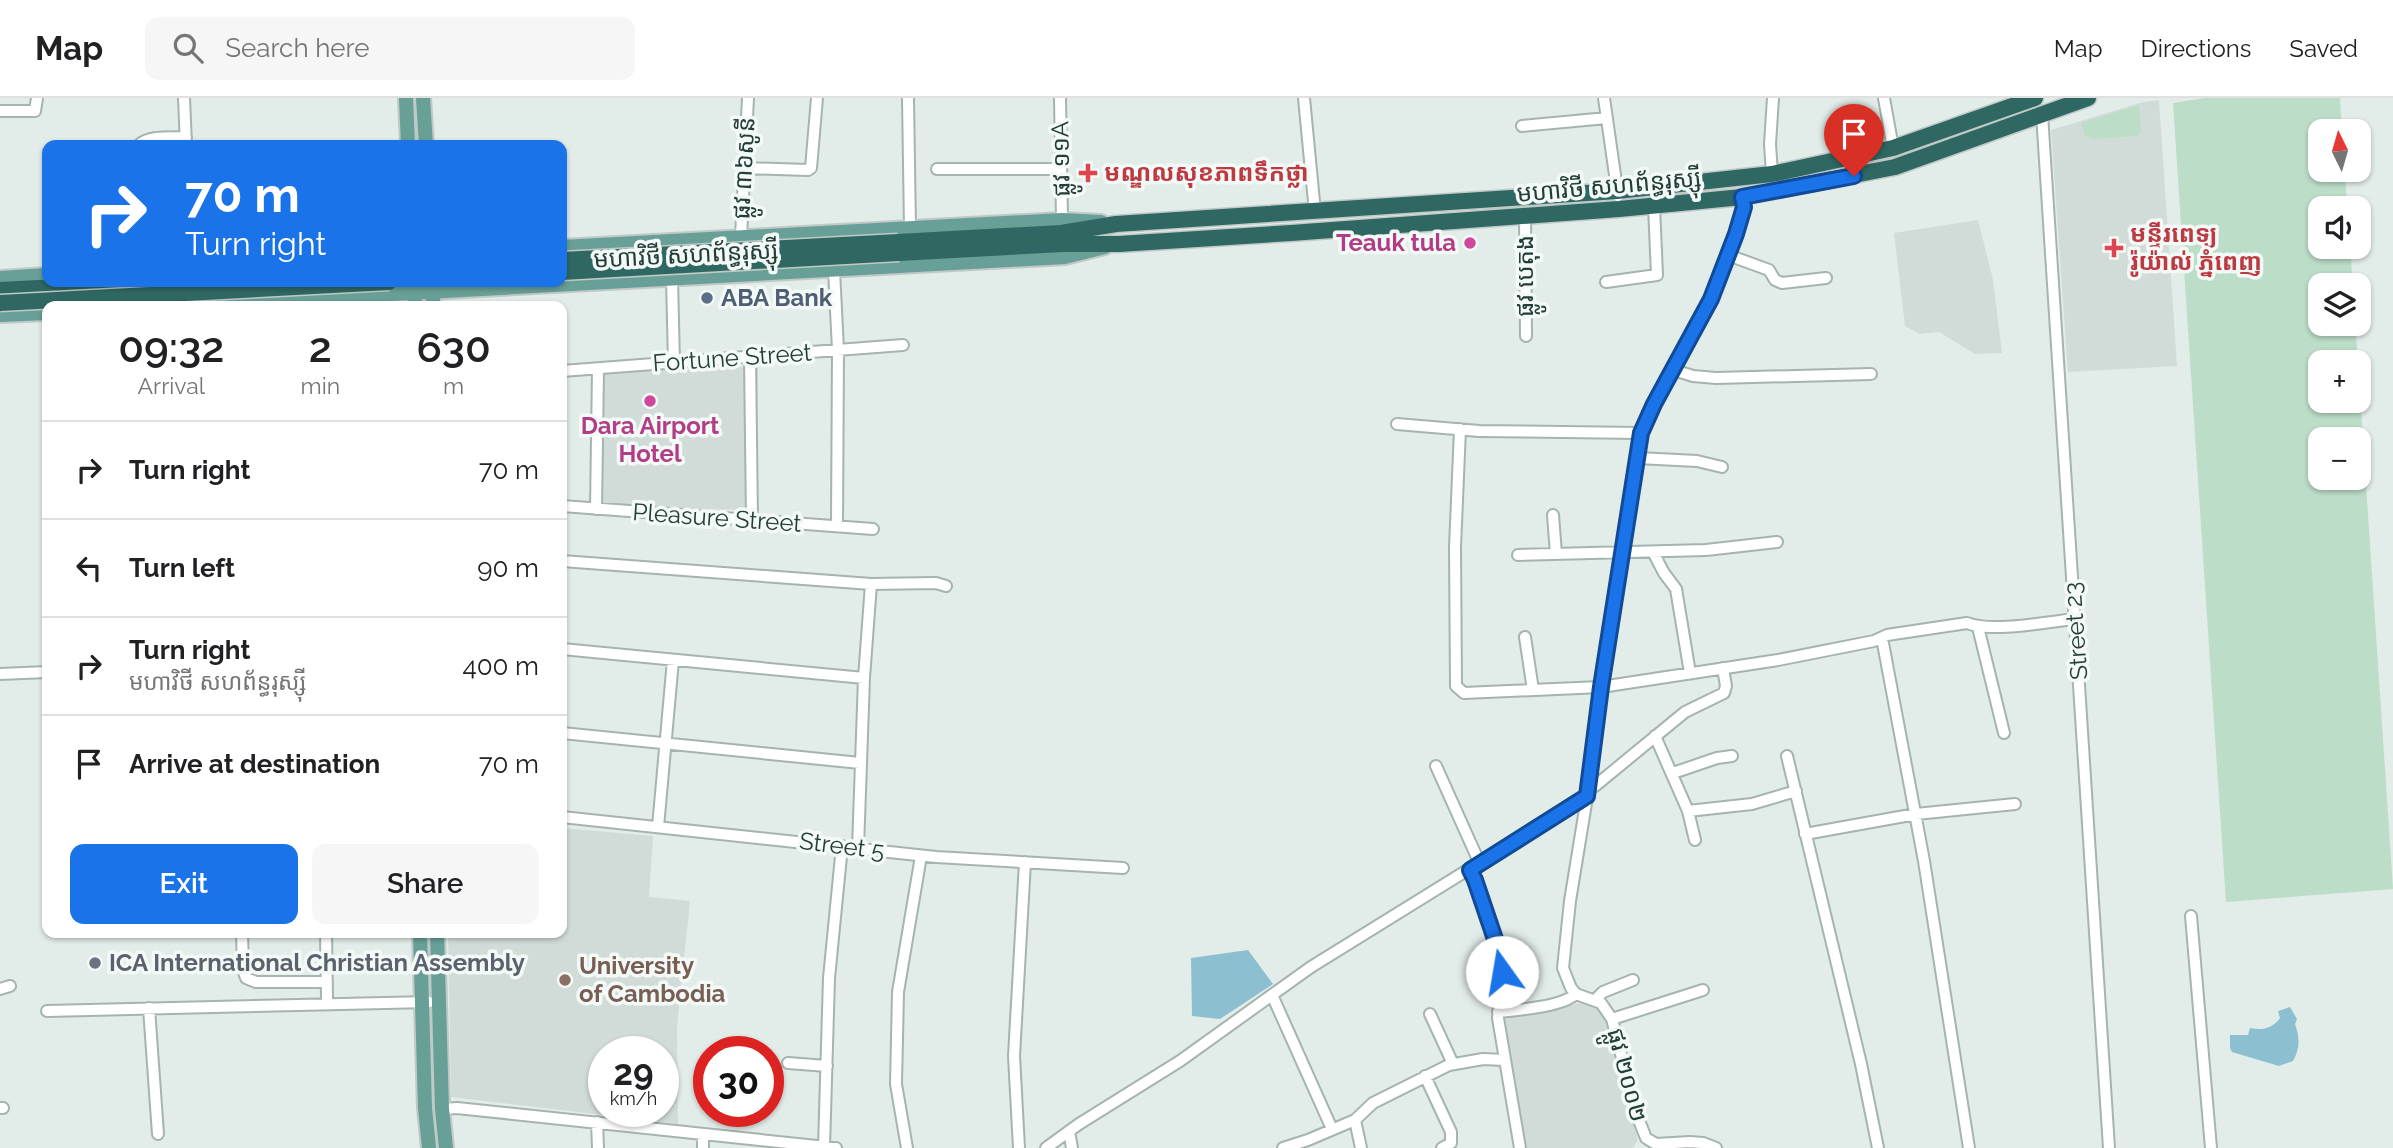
<!DOCTYPE html>
<html lang="en">
<head>
<meta charset="utf-8">
<style>
  body { margin:0; font-family:Raleway,"Noto Sans Khmer",sans-serif; background:#f6f6f6; color:#202124; height:100vh; display:flex; flex-direction:column; font-size:26px; white-space:nowrap }
  * { box-sizing:border-box; margin:0 }
  p { font-size:23px; color:#757577 }
  .icon { flex:none; width:38px; height:38px; fill:none; stroke:currentColor; stroke-width:2; stroke-linecap:round; stroke-linejoin:round }
  .map { position:relative; flex:1; overflow:hidden }
  .side { position:absolute; left:42px; top:203px; width:525px; height:637px; display:flex; flex-direction:column; background:#fff; border-radius:14px; box-shadow:0 2px 5px #0004 }
  .side>* { flex:none }
  .banner { position:absolute; left:42px; top:42px; width:525px; height:147px; border-radius:14px; box-shadow:0 2px 5px #0004; background:#1a73e8; color:#fff; overflow:hidden }
  .needle { width:46px; rotate:355deg }
  .fabs { position:absolute; left:2308px; top:21px; display:grid; gap:14px }
  .fabs a { display:grid; place-items:center; width:63px; height:63px; border-radius:14px; background:#fff; box-shadow:0 2px 5px #0004; font-size:35px }
  .speed { position:absolute; left:588px; top:938px; display:flex; gap:14px; font-size:35px; font-weight:700; text-align:center }
  .speed>* { display:grid; place-content:center; width:91px; height:91px; border-radius:50%; background:#fff; box-shadow:0 2px 5px #0004; line-height:1 }
  .speed small { font-size:18px; font-weight:400 }
  .speed .limit { border:10px solid #d22; background:#fff; color:#111 }
  .pin { position:absolute; display:grid; place-items:center; width:60px; height:60px; color:#fff; margin:-72px -30px; border-radius:50% 50% 50% 0; rotate:-45deg; box-shadow:0 0 7px #0007 }
  .pin .icon { rotate:45deg }
  .me { position:absolute; width:77px; margin:-38px; rotate:347deg; stroke-linejoin:round; filter:drop-shadow(0 0 5px #0008) }
  .turn { display:flex; align-items:center; gap:24px; height:147px; padding:0 28px; font-size:32px }
  .turn .icon { width:91px; height:91px; stroke-width:2.5 }
  .turn b { display:block; font-size:49px; line-height:60px }
  .eta { display:flex; justify-content:space-evenly; align-items:center; height:119px; text-align:center }
  .eta b { font-size:42px; font-weight:600; line-height:49px }
  .button { display:flex; gap:14px; margin-top:auto; padding:14px 28px }
  .button a { flex:1; height:80px; border-radius:14px; background:#1a73e8; color:#fff; font-size:28px; font-weight:600; line-height:80px; text-align:center }
  .button a+a { background:#f6f6f6; color:#202124 }
  ul { padding:0; list-style:none }
  li { display:flex; align-items:center; gap:21px; height:98px; padding:0 28px; border-top:2px solid #e0e0e0 }
  li div { flex:1 }
  li b { display:block; font-size:26px }
  li em { font-style:normal }
  header { display:flex; align-items:center; gap:42px; box-sizing:border-box; height:98px; padding:0 35px; background:#fff; border-bottom:2px solid #e0e0e0 }
  header strong { font-size:33px }
  nav { display:flex; gap:38px; margin-inline-start:auto; font-size:24px }
  .search { width:490px; height:63px; background:#f6f6f6; display:flex; align-items:center; gap:18px; box-sizing:border-box; padding:0 24px; border-radius:14px; color:#757577; font-size:26px }
  .map>svg:first-child { display:block }
  .built { fill:#d1dcd8; fill-rule:evenodd }
  .green { fill:#bcddc8; fill-rule:evenodd }
  .water { fill:#8cbfcf }
  .lines { fill:none; stroke-linecap:round; stroke-linejoin:round }
  .minor-casing { stroke:#a5b4b0; stroke-width:14 }
  .major-casing { stroke:#c1c9c7; stroke-width:18 }
  .highway-casing { stroke:#c1c9c7; stroke-width:19 }
  .minor { stroke:#fff; stroke-width:10 }
  .major { stroke:#68a097; stroke-width:14 }
  .highway { stroke:#2f6862; stroke-width:16 }
  .highway-bridge-casing { stroke:#c1c9c7; stroke-width:19; stroke-linecap:butt }
  .highway-bridge { stroke:#2f6862; stroke-width:16 }
  .route-casing { stroke:#114b97; stroke-width:18 }
  .route { stroke:#1a73e8; stroke-width:12 }
  .health-dot { fill:#e0444e; stroke:#f3f9f6; stroke-width:2.5 }
  .hotel-dot { fill:#d1479c; stroke:#f3f9f6; stroke-width:2.5 }
  .service-dot { fill:#5c6f8a; stroke:#f3f9f6; stroke-width:2.5 }
  .worship-dot { fill:#6b7280; stroke:#f3f9f6; stroke-width:2.5 }
  .education-dot { fill:#8d6e63; stroke:#f3f9f6; stroke-width:2.5 }
  .labels { text-anchor:middle; stroke-width:7; stroke-linejoin:round; paint-order:stroke }
  .street-label { font-size:24px; fill:#233d38; stroke:#f3f9f6 }
  .health-label { font-size:24px; font-weight:bold; fill:#be3a42; stroke:#f3f9f6; text-anchor:start }
  .hotel-label { font-size:24px; font-weight:bold; fill:#b23c85; stroke:#f3f9f6; text-anchor:end }
  .service-label { font-size:24px; font-weight:bold; fill:#4e5e75; stroke:#f3f9f6; text-anchor:start }
  .worship-label { font-size:24px; font-weight:bold; fill:#5b616d; stroke:#f3f9f6; text-anchor:start }
  .education-label { font-size:24px; font-weight:bold; fill:#785e54; stroke:#f3f9f6; text-anchor:start }
</style>
</head>
<body>
<header>
<strong>Map</strong>
<div class="search"><svg class="icon" aria-label="search" viewBox="0 0 24 24"><circle cx="10" cy="10" r="6"/><path d="M15 15l6 6"/></svg>Search here</div>
<nav><a>Map</a><a>Directions</a><a>Saved</a></nav>
</header>
<div class="map">
<svg width="2393" height="1050" viewBox="0 0 2393 1050">
  <rect width="100%" height="100%" fill="#e2ece9"/>
  <!-- built -->
  <path class="built" d="M2159 2 2177 268 2068 274 2051 32 2143 4Z
    M1978 122 1993 182 2002 255 1975 256 1939 234 1919 236 1905 228 1894 135Z
    M758 269 757 412 592 410 595 270Z
    M562 730 653 738 649 799 690 803 677 928 678 1026 451 999 448 835H562ZM604 954H663V1013H604Z
    M1593 903 1602 913 1638 1042 1633 1050H1524L1504 922 1513 917Z"/>
  <!-- green -->
  <path class="green" d="M2205 0H2340L2342 33H2320V72H2345L2347 110H2320V149H2350L2353 187H2320V226H2355L2358 264H2320V303H2359V282L2393 791 2226 804 2173 5ZM2320 341H2359V380H2320Z
    M2139 7 2141 35 2136 38 2095 41 2085 38 2081 25Z"/>
  <!-- water -->
  <path class="water" d="M1248 852 1273 886 1220 921 1192 918 1191 860Z
    M2290 909 2297 921 2295 926C2300 940 2300 950 2293 963L2279 968 2232 954 2230 950V937H2248L2250 930C2262 933 2273 930 2280 920L2278 913Z"/>
  <g class="lines">
    <!-- minor casing -->
    <g class="minor-casing">
      <path id="minor" d="M184 0 186 47
        M908 0 910 130
        M1060 0 1062 122
        M1304 0 1315 114
        M1604 0 1618 98
        M1884 0 1893 50
        M0 13H35L37 0
        M2042 16 2109 1050
        M1522 28 1607 20
        M139 47C149 37 171 40 186 39
        M743 70 808 72 811 70 817 0
        M937 71H1061
        M1772 76 1770 46 1773 0
        M1525 119 1526 238
        M741 139 748 0
        M1728 157 1769 172 1775 182 1782 185 1826 180
        M834 172 838 252 837 428
        M672 181 674 265
        M1606 184 1657 177 1654 108
        M750 259 752 422
        M1674 272 1693 278 1716 280 1871 276
        M562 273 903 247
        M1397 326 1479 333 1641 335
        M1460 331 1455 449 1456 588 1464 595 1601 589 1778 562 1874 543 1887 537 1967 525C1993 535 2045 524 2075 521
        M1638 360 1697 363 1722 369
        M562 408 873 431
        M596 411 598 271
        M1553 417 1556 456
        M1653 454 1664 475 1676 491 1690 575
        M1518 457 1706 452 1777 444
        M562 463 871 486 936 485 946 488
        M1978 529 2004 635
        M1525 539 1533 592
        M1882 540 1924 763 1969 1050
        M562 551 864 580
        M0 576 47 574
        M562 635 860 665
        M1655 638 1688 713 1695 742
        M1787 658 1861 966 1878 1050
        M1436 668 1480 766
        M1673 675 1717 660 1732 658
        M1589 687 1595 688 1685 614 1724 595 1726 588 1723 570
        M1688 713 1752 706 1796 693
        M562 719 936 759 1123 770
        M658 729 673 562
        M1805 736 1916 716 2015 706
        M858 750 864 580 871 486
        M1470 772 1499 853 1502 874 1498 920 1520 1050
        M2191 818 2211 1050
        M242 835 243 871 246 880 256 884H327
        M326 835 327 900
        M0 891 10 888
        M1272 897 1332 1031
        M1596 901 1603 894 1633 882
        M149 910 158 1036
        M47 913 429 904
        M1498 914C1518 912 1561 909 1576 896
        M1430 916 1453 966
        M1612 921 1703 892
        M788 965 827 968
        M1425 978 1451 1034V1045L1442 1050
        M0 1010H3
        M442 1011 457 1010 836 1050
        M1355 1022 1361 1050
        M597 1024 598 1050
        M1069 1033 1072 1050
        M703 1036V1050
        M824 1049 829 880 842 748
        M907 1050 896 986 898 894 921 758
        M1019 1050 1014 958 1025 764
        M1046 1050 1079 1026 1180 963 1311 869 1587 698
        M1283 1050 1308 1042 1355 1022 1373 1005 1449 967 1483 961 1504 962
        M1716 1050 1703 1045 1690 1044 1656 1046 1646 1040 1636 1015 1612 921 1601 905 1576 896 1571 890 1563 870 1570 803 1589 687 1601 589 1641 335 1654 307 1711 201 1736 136 1744 109 1742 99"/>
    </g>
    <!-- major casing -->
    <g class="major-casing">
      <path id="major" d="M406 0 408 47
        M423 0 426 47
        M562 149 1062 122 1101 124
        M0 180 47 177
        M415 184V208
        M433 184V208
        M171 208 1065 159 1105 149
        M0 217 47 215
        M420 835 425 1010 429 1050
        M437 835 442 1011 446 1050"/>
    </g>
    <!-- highway casing -->
    <g class="highway-casing">
      <path id="highway" d="M898 144 1061 135 1116 126 1617 93 1772 76 1893 50 2035 0
        M899 155 1063 146H1119L1291 135 1619 111 1742 99 1895 69 2088 0
        M0 192 152 184"/>
    </g>
    <!-- minor -->
    <use href="#minor" class="minor"/>
    <!-- major -->
    <use href="#major" class="major"/>
    <!-- highway -->
    <use href="#highway" class="highway"/>
    <!-- highway-bridge casing -->
    <g class="highway-bridge-casing">
      <path id="highway-bridge" d="M562 162 898 144
        M562 174 899 155
        M0 205 389 184"/>
    </g>
    <!-- highway-bridge -->
    <use href="#highway-bridge" class="highway-bridge"/>
  </g>
  <g class="lines">
    <!-- route casing -->
    <g class="route-casing">
      <path id="route" d="M1502 874 1499 853 1475 782 1470 772 1587 698 1601 589 1641 335 1654 306 1711 201 1736 136 1744 109 1742 99 1854 78"/>
    </g>
    <!-- route -->
    <use href="#route" class="route"/>
  </g>
  <!-- markers -->
  <g class="health-dot">
    <path d="M1084.5 64.5h7v7h7v7h-7v7h-7v-7h-7v-7h7z"/>
    <path d="M2110.5 139.5h7v7h7v7h-7v7h-7v-7h-7v-7h7z"/>
  </g>
  <g class="hotel-dot">
    <circle cx="1470" cy="145" r="7"/>
    <circle cx="650" cy="303" r="7"/>
  </g>
  <circle class="service-dot" cx="707" cy="200" r="7"/>
  <circle class="worship-dot" cx="95" cy="865" r="7"/>
  <circle class="education-dot" cx="565" cy="882" r="7"/>
  <g class="labels">
    <!-- street labels -->
    <g class="street-label">
      <text transform="translate(1061 61) rotate(-91)" y="8">ផ្លូវ ១១A</text>
      <text transform="translate(744 70) rotate(-87)" y="8">ផ្លូវ ៣៦សូនី</text>
      <text transform="translate(1609 88) rotate(-5)" y="8">មហាវិថី សហព័ន្ធរុស្ស៊ី</text>
      <text transform="translate(686 157) rotate(-3)" y="8">មហាវិថី សហព័ន្ធរុស្ស៊ី</text>
      <text transform="translate(1525 178) rotate(-90)" y="8">ផ្លូវ បេតុង</text>
      <text transform="translate(732 260) rotate(-4)" y="8">Fortune Street</text>
      <text transform="translate(717 420) rotate(4)" y="8">Pleasure Street</text>
      <text transform="translate(2076 533) rotate(-94)" y="8">Street 23</text>
      <text transform="translate(842 748) rotate(7)" y="8">Street 5</text>
      <text transform="translate(1627 977) rotate(75)" y="8">ផ្លូវ ២០០២</text>
    </g>
    <!-- health labels -->
    <g class="health-label">
      <text x="1104" y="83">មណ្ឌលសុខភាពទឹកថ្លា</text>
      <text x="2130" y="144">មន្ទីរពេទ្យ<tspan x="2130" dy="28">រ៉ូយ៉ាល់ ភ្នំពេញ</tspan></text>
    </g>
    <!-- hotel labels -->
    <g class="hotel-label">
      <text x="1456" y="153">Teauk tula</text>
      <text x="650" y="336" text-anchor="middle">Dara Airport<tspan x="650" dy="28">Hotel</tspan></text>
    </g>
    <!-- service labels -->
    <g class="service-label">
      <text x="721" y="208">ABA Bank</text>
    </g>
    <!-- worship labels -->
    <g class="worship-label">
      <text x="109" y="873">ICA International Christian Assembly</text>
    </g>
    <!-- education labels -->
    <g class="education-label">
      <text x="579" y="876">University<tspan x="579" dy="28">of Cambodia</tspan></text>
    </g>
  </g>
</svg>
<div class="fabs">
<a><svg class="needle" viewBox="-14 -14 28 28"><path d="M0-13l5 13h-10z" fill="#e53935"/><path d="M0 13l5-13h-10z" fill="#757577"/></svg></a>
<a><svg class="icon" aria-label="sound" viewBox="0 0 24 24"><path d="M4 9h4l5-4v14l-5-4H4zM17 9q2 3 0 6"/></svg></a>
<a><svg class="icon" aria-label="layers" viewBox="0 0 24 24"><path d="M12 4l9 5-9 5-9-5zM3 14l9 5 9-5"/></svg></a>
<a>+</a>
<a>−</a>
</div>
<div class="speed"><div>29<small>km/h</small></div><div class="limit">30</div></div>
<div class="pin" style="left:1854px;top:78px;background:#d93025"><svg class="icon" aria-label="arrive" viewBox="0 0 24 24"><path d="M6 21V4h12l-3 4 3 4H6"/></svg></div>
<svg class="me" style="left:1502px;top:874px" viewBox="-20 -20 40 40"><circle r="19" fill="#fff"/><path d="M0-13L10 11 0 6-10 11z" fill="#1a73e8"/></svg>
<div class="banner">
<div class="turn"><svg class="icon" aria-label="right" viewBox="0 0 24 24"><path d="M7 20v-9h11M14 6l5 5-5 5"/></svg><div><b>70 m</b>Turn right</div></div>
</div>
<section class="side">
<div class="eta">
<div><b>09:32</b><p>Arrival</p></div>
<div><b>2</b><p>min</p></div>
<div><b>630</b><p>m</p></div>
</div>
<ul>
<li><svg class="icon" aria-label="right" viewBox="0 0 24 24"><path d="M7 20v-9h11M14 6l5 5-5 5"/></svg><div><b>Turn right</b></div><em>70 m</em></li>
<li><svg class="icon" aria-label="left" viewBox="0 0 24 24"><path d="M17 20v-9H6M10 6l-5 5 5 5"/></svg><div><b>Turn left</b></div><em>90 m</em></li>
<li><svg class="icon" aria-label="right" viewBox="0 0 24 24"><path d="M7 20v-9h11M14 6l5 5-5 5"/></svg><div><b>Turn right</b><p>មហាវិថី សហព័ន្ធរុស្ស៊ី</p></div><em>400 m</em></li>
<li><svg class="icon" aria-label="arrive" viewBox="0 0 24 24"><path d="M6 21V4h12l-3 4 3 4H6"/></svg><div><b>Arrive at destination</b></div><em>70 m</em></li>
</ul>
<div class="button"><a>Exit</a><a>Share</a></div>
</section>
</div>
</body>
</html>
